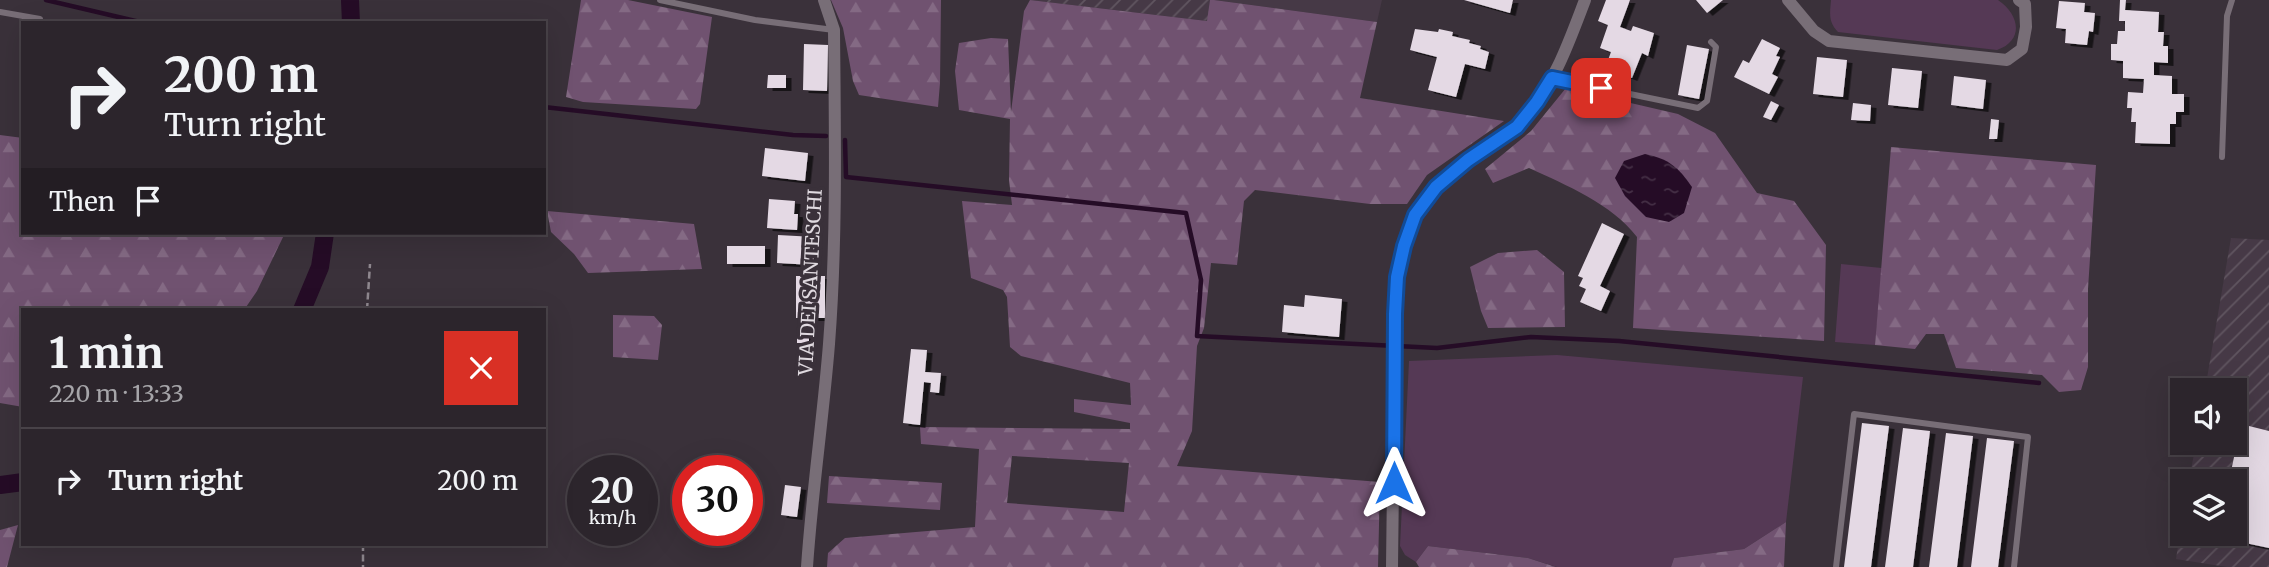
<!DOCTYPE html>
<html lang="en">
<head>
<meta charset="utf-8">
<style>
  body { margin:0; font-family:Merriweather,serif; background:#342d34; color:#f1f3f6; height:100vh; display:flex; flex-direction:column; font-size:26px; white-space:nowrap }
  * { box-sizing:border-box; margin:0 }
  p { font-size:23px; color:#a6a5a9 }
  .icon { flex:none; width:38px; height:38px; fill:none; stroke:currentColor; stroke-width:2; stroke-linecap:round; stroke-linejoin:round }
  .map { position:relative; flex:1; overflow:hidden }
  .side { position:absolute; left:21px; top:308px; width:525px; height:238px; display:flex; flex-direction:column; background:#2c252c; border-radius:0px; box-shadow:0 7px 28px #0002,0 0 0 2px #484248 }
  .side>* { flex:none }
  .hud { position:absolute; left:21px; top:21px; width:525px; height:214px; border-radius:0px; box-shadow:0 7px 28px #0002,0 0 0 2px #484248; background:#2c252c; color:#f1f3f6; overflow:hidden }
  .controls { position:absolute; left:2170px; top:378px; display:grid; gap:14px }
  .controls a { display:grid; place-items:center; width:77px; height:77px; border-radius:0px; background:#2c252c; box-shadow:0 7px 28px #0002,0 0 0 2px #484248; font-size:35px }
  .speed { position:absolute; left:567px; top:455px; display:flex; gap:14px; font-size:35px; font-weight:700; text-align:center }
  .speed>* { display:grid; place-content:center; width:91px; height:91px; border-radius:50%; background:#2c252c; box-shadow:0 7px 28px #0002,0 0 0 2px #484248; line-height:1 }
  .speed small { font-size:18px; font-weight:400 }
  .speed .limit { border:10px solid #d22; background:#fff; color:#111 }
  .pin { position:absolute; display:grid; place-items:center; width:60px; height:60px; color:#fff; margin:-30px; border-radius:14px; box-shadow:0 4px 10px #0006 }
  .me { position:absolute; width:77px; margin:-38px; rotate:0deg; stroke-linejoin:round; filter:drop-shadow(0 0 5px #0008) }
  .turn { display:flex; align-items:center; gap:24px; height:147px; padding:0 28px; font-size:32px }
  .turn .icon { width:91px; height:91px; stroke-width:2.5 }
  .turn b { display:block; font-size:49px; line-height:60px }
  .then { display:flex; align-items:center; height:66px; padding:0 28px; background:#0003; gap:14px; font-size:26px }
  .round { display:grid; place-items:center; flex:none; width:74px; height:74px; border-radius:0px; background:#342d34 }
  .headline { display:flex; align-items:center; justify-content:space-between; height:119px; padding:0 28px }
  h1 { font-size:42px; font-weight:700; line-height:52px }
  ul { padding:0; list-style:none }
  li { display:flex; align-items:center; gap:21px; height:105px; padding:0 28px; border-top:2px solid #484248 }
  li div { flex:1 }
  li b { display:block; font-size:26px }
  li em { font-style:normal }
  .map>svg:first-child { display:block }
  .built { fill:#463946 }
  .industrial { fill:url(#industrial-furrows) }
  .green { fill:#553955 }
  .forest { fill:url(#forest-firs); fill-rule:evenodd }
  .water { fill:url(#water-ripples) }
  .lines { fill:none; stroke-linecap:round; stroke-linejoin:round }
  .stream { stroke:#250c26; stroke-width:4.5 }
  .canal { stroke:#250c26; stroke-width:18 }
  .building { fill:#e4d9e4; filter:url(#shadow) }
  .path { stroke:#8f888f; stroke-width:2.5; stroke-dasharray:7 3.5; stroke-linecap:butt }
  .service { stroke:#786e77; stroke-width:6 }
  .minor { stroke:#786e77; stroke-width:12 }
  .route-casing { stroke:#114b97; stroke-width:18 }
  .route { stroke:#1a73e8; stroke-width:12 }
  .labels { text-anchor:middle; stroke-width:7; stroke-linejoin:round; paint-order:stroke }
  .street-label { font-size:19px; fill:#e0dae0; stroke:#3a313a }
</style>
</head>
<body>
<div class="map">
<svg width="2269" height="567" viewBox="0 0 2269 567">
  <defs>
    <pattern id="industrial-furrows" width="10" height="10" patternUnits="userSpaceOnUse" patternTransform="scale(1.75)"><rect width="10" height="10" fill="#463946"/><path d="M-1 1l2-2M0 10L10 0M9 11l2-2" fill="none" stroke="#605560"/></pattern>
    <pattern id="forest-firs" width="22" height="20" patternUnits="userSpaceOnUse" patternTransform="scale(1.75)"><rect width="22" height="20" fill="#705270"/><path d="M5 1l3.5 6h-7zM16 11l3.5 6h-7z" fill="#846a84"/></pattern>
    <pattern id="water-ripples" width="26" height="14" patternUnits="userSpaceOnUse" patternTransform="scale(1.75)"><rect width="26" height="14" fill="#250c26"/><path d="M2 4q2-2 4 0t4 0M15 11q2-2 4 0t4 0" fill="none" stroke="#442f45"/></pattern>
    <filter id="shadow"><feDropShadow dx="5.5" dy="3" stdDeviation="0" flood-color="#0009"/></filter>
  </defs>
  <rect width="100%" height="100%" fill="#3a313a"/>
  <!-- built -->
  <path class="built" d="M1214 0H1382L1377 22Z"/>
  <!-- industrial -->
  <path class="industrial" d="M1030 0H1210L1208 21Z
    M2231 238 2269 240V567H2227L2176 559 2182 521V534H2235V481H2189L2196 443H2235V390H2205Z"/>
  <!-- green -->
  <path class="green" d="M1831 0H1998C2019 14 2025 40 1997 50L1838 32C1828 22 1830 13 1831 0Z
    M1841 264 1882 268 1875 345 1835 342Z
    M1557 355 1803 377 1786 522 1744 549 1674 558 1671 567H1557L1528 558 1428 546 1416 562 1405 555 1400 546 1409 361Z"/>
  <!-- forest -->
  <path class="forest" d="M581 0H628L712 17 700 104 696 109 583 102 566 97Z
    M831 0H941L940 83 938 107 859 95 853 81 843 28Z
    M1030 0 1207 21 1210 0H1214L1377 22 1360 98 1504 121 1427 175 1407 204H1370L1255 190 1244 201 1237 265 1211 263 1204 328 1197 346 1192 431 1177 466 1380 482 1378 567H827L828 553 845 538 975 527 979 449 921 444 920 427 1130 429V423L1074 412V399L1131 405 1130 383 1021 356 1010 347 1007 297 1003 290 971 278 962 201 1012 205 1009 180 1010 119 959 110 955 71 959 43 991 38 1008 39 1011 112 1024 11ZM1012 456 1129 463 1124 512 1007 503Z
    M1566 88 1678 114 1715 133 1757 193 1794 201 1826 245 1824 341 1633 328 1637 237C1612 204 1566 185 1529 168L1493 183 1485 169 1531 131Z
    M0 135 23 138V233H285L257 291 244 310H23V407L0 403Z
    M1891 147 2096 165 2088 289V367L2081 390 2059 392 2042 375 1956 368 1944 334H1926L1915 349 1875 345Z
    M547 211 694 224 702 269 588 273 574 254 551 232Z
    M1537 250 1564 272 1565 327 1488 328 1481 311 1470 267 1498 253Z
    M613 315 654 316 662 325 658 360 613 357Z
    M829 476 942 483 940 510 827 503Z
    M1786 522 1784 567H1671L1674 558 1744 549Z
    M18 525 7 567H0V530Z
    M1428 546 1528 558 1556 567H1419L1416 562Z"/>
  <!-- water -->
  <path class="water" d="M1645 154C1669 159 1678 167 1692 187L1684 213 1669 222 1646 217 1625 196 1615 178 1624 161Z"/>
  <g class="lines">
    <!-- stream -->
    <path class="stream" d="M46 0 144 23
      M544 107 793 135 826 136
      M845 140 846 177 1186 213 1201 280 1197 336 1437 348 1531 337 1619 341 2039 383"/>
    <!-- canal -->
    <path class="canal" d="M350 0 351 23
      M302 310 320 267 325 233
      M0 485 23 482"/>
  </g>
  <!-- building -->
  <path class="building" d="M1464 0H1513L1510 13Z
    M1606 0H1630L1620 27 1631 31 1633 26 1654 33 1648 56 1642 53 1632 78 1605 68 1611 52 1600 48 1608 25 1598 21Z
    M1696 0H1723L1707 13Z
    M2120 0H2126L2125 10 2159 12 2158 32H2164L2163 46H2168V63L2154 62V75L2172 76V94H2184V112H2176V124H2170V144L2135 143 2136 122H2131L2132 108H2127L2128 92 2143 93 2144 79 2123 78V61L2111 60V44H2117L2118 31H2125V21H2119Z
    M2059 1 2085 3 2084 12 2095 13 2093 32 2089 31 2087 45 2065 43 2066 29 2056 28Z
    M1415 29 1438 32 1439 29 1453 32 1452 36 1470 40 1469 43 1481 46 1480 49 1489 52 1485 69 1465 64 1456 97 1428 90 1437 57 1410 50Z
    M1762 39 1780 48 1776 56 1780 57 1772 74 1778 77 1769 94 1734 77 1743 60 1749 63Z
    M804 44 828 45 827 91 803 90Z
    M1687 45 1709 49 1699 99 1678 95Z
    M1817 57 1847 60 1843 97 1813 94Z
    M1892 68 1922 71 1918 108 1888 105Z
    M768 75H786V88H767Z
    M1954 76 1986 80 1983 109 1951 105Z
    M1771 101 1779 105 1771 120 1763 117Z
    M1853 103 1871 105 1870 121 1851 120Z
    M1991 119 1999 120 1997 139H1989Z
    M765 148 808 153 805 181 762 176Z
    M769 199 795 201 794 214H798L797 230 767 228Z
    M1602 223 1624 234 1600 286 1610 291 1601 311 1580 302 1586 289 1579 286 1583 278 1578 276Z
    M778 235 815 237 813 265 777 263Z
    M727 246H765V264H727Z
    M796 276H825V318H796Z
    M1305 295 1342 299 1339 337 1282 332 1284 305 1304 307Z
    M809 331V343H797V332Z
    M911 349 927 350 925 372 941 373 939 393 930 392 931 383 924 382 920 425 903 423Z
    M1862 423 1889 426 1871 567H1844Z
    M2241 424 2269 431V548L2217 537 2218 534H2235V481H2229Z
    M1903 428 1930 431 1913 567H1885Z
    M1946 433 1973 436 1957 567H1929Z
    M1987 438 2014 441 1998 567H1971Z
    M785 485 801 487 797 517 781 515Z"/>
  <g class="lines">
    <!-- path -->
    <path class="path" d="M367 310 370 264
      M363 544V567"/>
    <!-- service -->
    <path class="service" d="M660 0 755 20 834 30
      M0 12 40 19
      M1552 78 1698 108 1707 101 1716 47 1711 42
      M2222 157 2227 16 2232 0
      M1836 567 1854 414 2028 437 2014 567"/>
    <!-- minor -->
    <path class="minor" d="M1788 0 1814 31 1829 41 2007 60 2022 49 2026 27 2025 4 2019 0
      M807 567C812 492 823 419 829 344 837 240 835 134 834 30L824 0
      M1392 567 1395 314C1400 242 1410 201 1472 157 1491 144 1512 133 1527 115 1555 83 1570 39 1585 0"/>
  </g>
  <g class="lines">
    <!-- route casing -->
    <g class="route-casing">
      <path id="route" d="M1394 483 1395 314 1397 277 1404 246 1415 215 1436 187 1468 160 1517 127 1537 102 1552 78 1601 88"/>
    </g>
    <!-- route -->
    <use href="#route" class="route"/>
  </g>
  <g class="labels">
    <!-- street labels -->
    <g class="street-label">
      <text transform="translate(810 282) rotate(-87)" y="7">VIA DEI SANTESCHI</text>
    </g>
  </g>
</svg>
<div class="controls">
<a><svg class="icon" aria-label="sound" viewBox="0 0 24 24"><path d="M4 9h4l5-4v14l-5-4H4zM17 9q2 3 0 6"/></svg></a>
<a><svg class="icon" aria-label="layers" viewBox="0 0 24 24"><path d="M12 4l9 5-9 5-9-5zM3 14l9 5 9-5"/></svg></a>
</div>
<div class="speed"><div>20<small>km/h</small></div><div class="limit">30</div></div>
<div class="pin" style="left:1601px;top:88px;background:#d93025"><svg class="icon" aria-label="arrive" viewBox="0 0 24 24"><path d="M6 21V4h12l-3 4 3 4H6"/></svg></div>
<svg class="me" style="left:1394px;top:483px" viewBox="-20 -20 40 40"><path d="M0-17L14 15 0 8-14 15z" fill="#1a73e8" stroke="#fff" stroke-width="4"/></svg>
<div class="hud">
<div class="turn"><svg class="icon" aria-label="right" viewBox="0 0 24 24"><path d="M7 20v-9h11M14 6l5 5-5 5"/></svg><div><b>200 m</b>Turn right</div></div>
<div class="then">Then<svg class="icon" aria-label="arrive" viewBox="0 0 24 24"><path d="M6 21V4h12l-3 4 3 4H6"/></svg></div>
</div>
<section class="side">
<div class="headline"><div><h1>1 min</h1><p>220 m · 13:33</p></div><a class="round" style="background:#d93025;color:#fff"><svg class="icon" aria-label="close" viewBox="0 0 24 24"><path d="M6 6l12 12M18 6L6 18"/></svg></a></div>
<ul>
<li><svg class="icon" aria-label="right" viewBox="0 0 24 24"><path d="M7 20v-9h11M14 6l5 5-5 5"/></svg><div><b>Turn right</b></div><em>200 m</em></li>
</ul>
</section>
</div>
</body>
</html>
